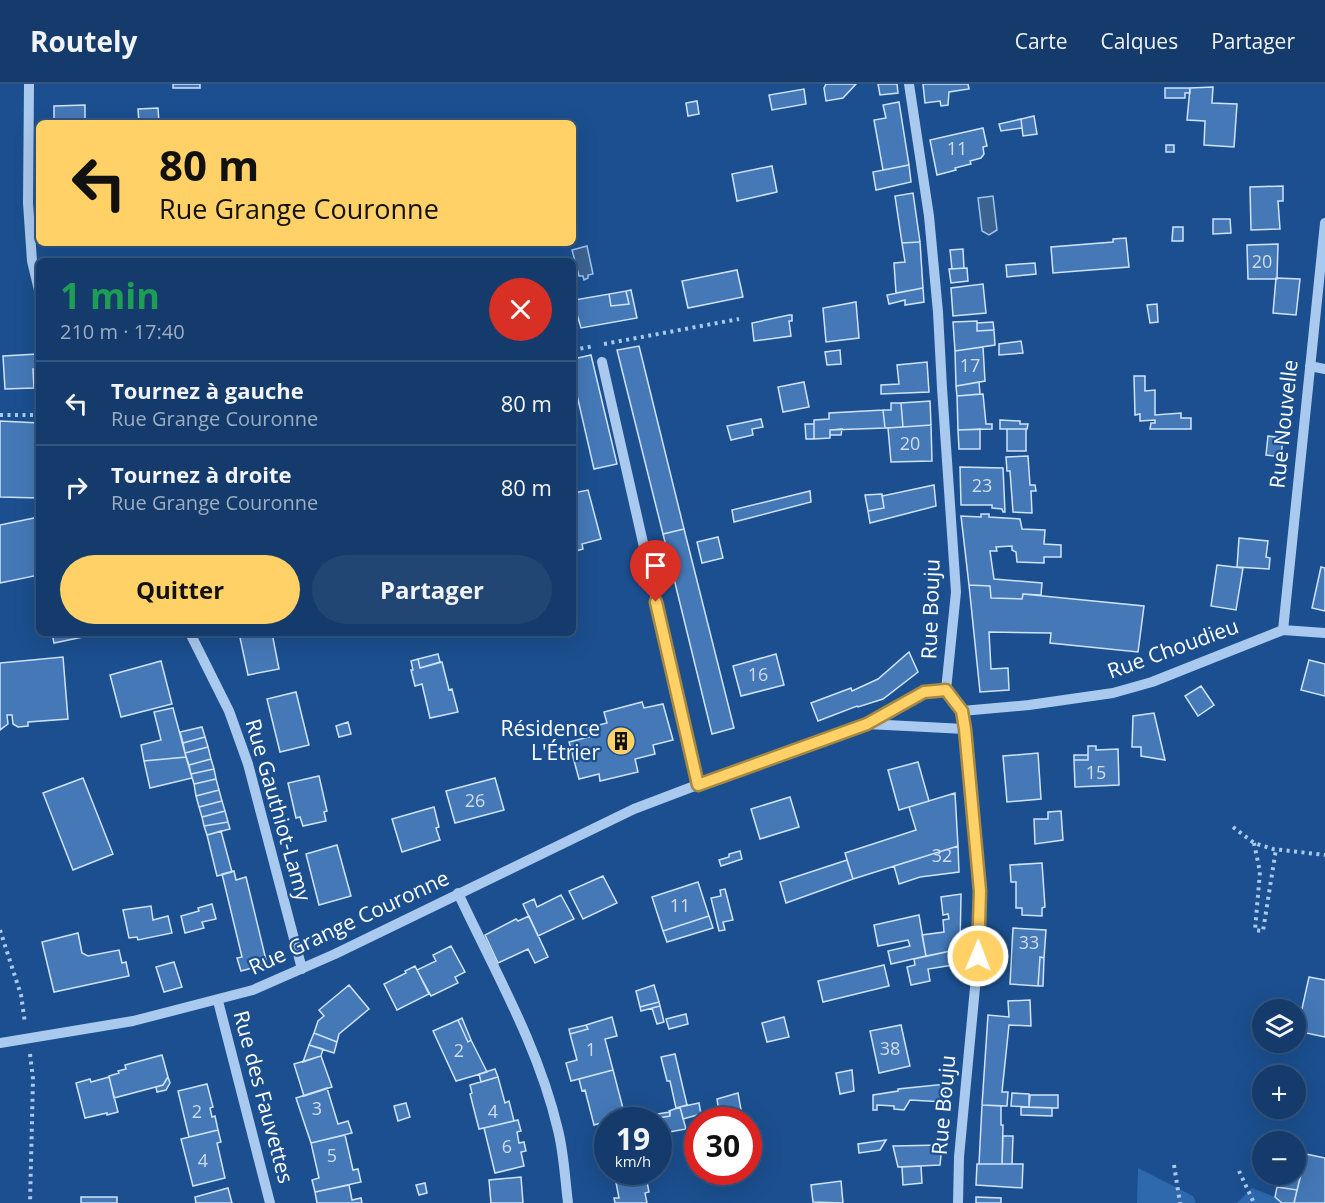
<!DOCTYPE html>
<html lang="fr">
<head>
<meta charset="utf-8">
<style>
  body { margin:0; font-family:"Open Sans",sans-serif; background:#214673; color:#f1f3f6; height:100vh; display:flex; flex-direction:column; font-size:22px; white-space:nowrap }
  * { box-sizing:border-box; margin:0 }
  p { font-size:20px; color:#9dadc1 }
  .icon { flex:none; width:33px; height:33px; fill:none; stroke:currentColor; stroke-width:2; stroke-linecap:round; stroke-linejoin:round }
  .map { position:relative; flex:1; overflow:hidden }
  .panel { position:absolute; left:36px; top:174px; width:540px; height:378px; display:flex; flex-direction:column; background:#143b6b; border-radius:9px; box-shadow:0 6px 24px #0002,0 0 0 2px #33557e }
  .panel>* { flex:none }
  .hud { position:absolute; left:36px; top:36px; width:540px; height:126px; border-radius:9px; box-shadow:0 6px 24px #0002,0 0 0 2px #33557e; background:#ffd166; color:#111; overflow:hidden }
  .controls { position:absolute; left:1252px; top:915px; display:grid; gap:12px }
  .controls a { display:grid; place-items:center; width:54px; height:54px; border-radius:50%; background:#143b6b; box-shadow:0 6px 24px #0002,0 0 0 2px #33557e; font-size:30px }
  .speed { position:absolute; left:594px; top:1023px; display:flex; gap:12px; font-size:30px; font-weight:700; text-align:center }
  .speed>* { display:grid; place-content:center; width:78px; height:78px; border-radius:50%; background:#143b6b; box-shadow:0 6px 24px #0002,0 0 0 2px #33557e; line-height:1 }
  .speed small { font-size:15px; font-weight:400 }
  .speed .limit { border:9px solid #d22; background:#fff; color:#111 }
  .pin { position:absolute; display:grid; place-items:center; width:51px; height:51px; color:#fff; margin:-62px -26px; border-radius:50% 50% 50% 0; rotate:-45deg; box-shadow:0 0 6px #0007 }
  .pin .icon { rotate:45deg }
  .me { position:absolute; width:66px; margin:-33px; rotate:1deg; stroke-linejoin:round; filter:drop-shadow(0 0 4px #0008) }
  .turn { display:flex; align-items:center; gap:21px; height:126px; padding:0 24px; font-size:27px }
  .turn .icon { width:78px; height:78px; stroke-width:2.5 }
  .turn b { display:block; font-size:42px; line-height:51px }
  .round { display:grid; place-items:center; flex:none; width:63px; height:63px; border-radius:32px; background:#214673 }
  .head { display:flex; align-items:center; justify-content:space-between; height:102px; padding:0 24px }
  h1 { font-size:36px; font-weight:700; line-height:45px; color:#1e9e55 }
  .primary-button { display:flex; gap:12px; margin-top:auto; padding:12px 24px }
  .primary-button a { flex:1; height:69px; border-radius:36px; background:#ffd166; color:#111; font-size:24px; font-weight:700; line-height:69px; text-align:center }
  .primary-button a+a { background:#214673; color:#f1f3f6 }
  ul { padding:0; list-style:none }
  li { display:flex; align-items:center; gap:18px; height:84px; padding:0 24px; border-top:2px solid #33557e }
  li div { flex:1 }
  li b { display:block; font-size:22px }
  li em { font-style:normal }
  header { display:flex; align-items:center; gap:36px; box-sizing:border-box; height:84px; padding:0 30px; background:#143b6b; border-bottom:2px solid #33557e }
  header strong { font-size:28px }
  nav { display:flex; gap:33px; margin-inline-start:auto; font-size:21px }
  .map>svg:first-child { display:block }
  .green { fill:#2e69ad }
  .water { fill:#3c6290; stroke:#9cc4f0; stroke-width:1.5 }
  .building { fill:#4478b7; stroke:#cfe3fa; stroke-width:1.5 }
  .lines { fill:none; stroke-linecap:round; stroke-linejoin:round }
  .path { stroke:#a9c9ee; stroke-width:4; stroke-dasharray:3 4.5; stroke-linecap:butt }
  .minor { stroke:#a9c9ee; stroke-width:10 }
  .route-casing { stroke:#a68842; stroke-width:15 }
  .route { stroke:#ffd166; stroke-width:10 }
  .labels { text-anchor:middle; stroke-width:4.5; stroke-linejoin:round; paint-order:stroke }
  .number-label { font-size:18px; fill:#d0dded }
  .street-label { font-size:21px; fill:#fff; stroke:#1b4f8f }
  .poi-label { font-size:21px; fill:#fff; stroke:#1b4f8f; text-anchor:end }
</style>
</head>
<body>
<header>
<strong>Routely</strong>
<nav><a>Carte</a><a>Calques</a><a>Partager</a></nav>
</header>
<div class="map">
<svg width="1325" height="1119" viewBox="0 0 1325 1119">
  <rect width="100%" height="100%" fill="#1b4f8f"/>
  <!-- green -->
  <path class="green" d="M1138 1084 1193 1112 1196 1119H1137Z
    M1252 1104 1275 1113 1282 1119H1237Z"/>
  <!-- water -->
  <path class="water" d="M993 112 997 146 989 151 982 147 978 114Z
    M587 162 593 190 588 191V194L584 196 583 192H579L572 166Z"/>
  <!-- building -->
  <path class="building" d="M173 0H200V4H173Z
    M826 0H856L843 14 826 17 824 4Z
    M878 0H897L898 9 880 11Z
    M923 0H968L969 5 949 8 948 21 941 22 940 17 925 19Z
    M1213 3 1212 19 1237 20 1234 63 1204 61 1205 37 1187 36 1190 4Z
    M1165 4H1190V9H1185V14H1165Z
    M804 5 806 20 772 26 769 11Z
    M697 17 699 30 688 32 686 19Z
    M899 18 909 81 883 86 874 36 886 34 883 21Z
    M85 21V36H93V39H54V22Z
    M158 24 159 39H139L138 25Z
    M1034 32 1037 50 1023 52 1021 35Z
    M1021 35 1022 44 1001 47 999 40Z
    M983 44 987 62 983 63 984 70 981 74 970 77 971 80 955 84 956 86 937 91 930 56Z
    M1166 61H1174V68H1166Z
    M909 81 911 98 876 106 873 88Z
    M772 82 777 108 737 117 732 90Z
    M1283 102V117H1278L1280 145 1251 146 1250 103Z
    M913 109 920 158 902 159 895 112Z
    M1213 135H1230L1231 149 1213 150Z
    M1173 143H1183V157H1172Z
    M1126 154 1129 183 1053 189 1051 163 1113 158V155Z
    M920 158 923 204 896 209 894 179 905 178 902 159Z
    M1278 160 1277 195H1248L1247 161Z
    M963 165 964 184 952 185 950 166Z
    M1035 179 1036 190 1007 193 1006 181Z
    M967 184 968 197 951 199 949 185Z
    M737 186 743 213 688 224 682 197Z
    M1276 194 1300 195 1296 231 1273 229Z
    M983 200 986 229 953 232 951 204Z
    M923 204 924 218 905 221V216L889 220 887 211Z
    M631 206 637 234 581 244 576 227 573 228V207L575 216 609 210 611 222 629 220 626 207Z
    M626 207 629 220 611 222 609 210Z
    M856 218 859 254 826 258 823 224Z
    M1157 220 1158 238 1150 239 1147 221Z
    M789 231H792V237H789L791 252 754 257 752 239Z
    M977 237V247L994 246 995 261 955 267 953 238Z
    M993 238 994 246 977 247V239Z
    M1021 257 1023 269 999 271V260Z
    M639 262 684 445 663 450 617 266Z
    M983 263 985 297 956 302 955 267Z
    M840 266 841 280 827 281 825 268Z
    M37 270V285H33L34 304 5 305 3 272Z
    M591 271 617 380 594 385 573 294V275Z
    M927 278 929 308 881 310V301L899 300 897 281Z
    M33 285H39V303L34 304Z
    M1134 292H1145V307L1155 306V331L1181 329V334H1191V345H1150L1151 339H1155V336L1140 337V330L1135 331Z
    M804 298 809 323 783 328 778 303Z
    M979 298 980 310 957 312 956 302Z
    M983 310 986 340H992V345L958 346 957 312Z
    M930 317 931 341 903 343 901 319Z
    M891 319H901L903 343 885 344 883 326H891Z
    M883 326 885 344 830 346V354L814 355V336L829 335V329Z
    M761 335 763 343 752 345 753 351 731 356 727 342Z
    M1000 336 1020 337V340H1028L1027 345H1000Z
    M0 337 39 339V414L0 413Z
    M805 340H814V355H806Z
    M931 341 932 377 891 378 888 344Z
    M842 345 841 351H830V346Z
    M980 345V365H959L958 346Z
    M1007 345H1026V367H1007Z
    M1268 352 1283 354 1281 373 1266 371Z
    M1028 372 1030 401H1035L1036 407H1031L1032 429 1013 428 1010 387H1007L1006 373Z
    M960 383 1003 384 1005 428H1003L1002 425 992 424V421H961Z
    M934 401 936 422 870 439 868 427 884 424 882 412Z
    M588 406 601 455 582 460 583 465 573 468V409Z
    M810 407 811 418 734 438 732 426Z
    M882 410 884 424 868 427 865 411Z
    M981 430H989V433L1020 435 1022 445 1045 446 1044 460 1061 461V473H1044V479L1017 478 1016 468 1012 466V462L996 463 997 467H990L994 495 1042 499 1041 511 1023 510 1022 515 991 514 990 502 969 501 961 432 981 433Z
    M39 433V491L0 499V441Z
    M684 445 734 644 712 650 663 450Z
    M718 453 723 474 702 479 697 458Z
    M1239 454 1268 457 1266 473 1270 474 1269 485 1237 483Z
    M1217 481 1243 484 1236 526 1211 522Z
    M1321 483 1325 484V527L1312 524Z
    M969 501 990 502 991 514 1022 515 1023 510 1144 522 1138 568 1050 559 1051 549 989 548 991 585 1008 584 1009 606 980 608Z
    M52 549H87L88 552 54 559Z
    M239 549H272L279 585 248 591Z
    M909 568 918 588 883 615 858 623 857 622 818 637 811 619 851 604 852 607 878 595Z
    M438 570 440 578 420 584 418 575Z
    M776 570 784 601 741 612 733 582Z
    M63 573 68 635 28 638V642L18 643 13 640 12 631H7L8 640 0 646V579Z
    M418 575 420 584 442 578 449 606 452 605 458 628 430 634 422 600 415 602 411 586H413L411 577Z
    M1309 576 1325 580V612L1301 606Z
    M161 577 172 620 121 633 110 591Z
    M1201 602 1214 621 1198 632 1185 612Z
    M296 608 309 661 280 668 267 615Z
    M642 618 644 624 663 620 673 656 653 661 655 670 635 675 638 688 600 697 599 690 579 695 569 658 589 653 587 644 607 639 604 628Z
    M173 624 186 673 144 677 141 661 161 656 154 628Z
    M1154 629 1165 676 1141 672V663H1132L1133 632Z
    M348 638 351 650 339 653 336 642Z
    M202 643 205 653 183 659 180 648Z
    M205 653 208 663 185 669 183 659Z
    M1088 662H1096V666L1118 665 1119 701 1075 703 1074 676H1088Z
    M208 663 211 675 189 681 185 669Z
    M1038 669 1041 715 1007 718 1003 672Z
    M1074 671H1088V676H1074Z
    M186 673 192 694 150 704 144 677Z
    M211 675 214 685 191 690 189 681Z
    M918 678 929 717 899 726 888 686Z
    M214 685 216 695 194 700 191 690Z
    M319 692 327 727 324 728 326 737 303 742 300 733 296 734 288 699Z
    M83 694 113 770 73 786 43 709Z
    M495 694 504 726 455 739 446 707Z
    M216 695 219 706 196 712 194 700Z
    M219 706 222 717 199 723 196 712Z
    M955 709 958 762 853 795 845 769 916 746 909 723Z
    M790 713 799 743 760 755 751 725Z
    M222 717 225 727 202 733 199 723Z
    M434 723 439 743 436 744 440 756 402 768 392 735Z
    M225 727 228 738 204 742 202 733Z
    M1061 727 1063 756 1035 760 1034 735H1048V728Z
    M228 738 230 745 207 751 204 742Z
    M221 747 232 788 217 792 207 751Z
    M337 761 351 812 319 821 306 770Z
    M958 762 959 788 920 793 899 800 894 782Z
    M740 767 742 775 721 782 719 776 729 773V770Z
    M847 776 853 795 786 819 780 798Z
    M1042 779 1045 823 1042 824V832L1022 831V824H1016V798H1011L1010 781Z
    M234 787 236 796 246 793 267 880 241 887 237 874 242 873 222 790Z
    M603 792 617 819 583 835 569 807Z
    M698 798 709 832 663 847 652 813Z
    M725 805 733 836 723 838 725 846 719 847 711 814 721 812 720 806Z
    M961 810 960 865 926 872 922 851 944 848 943 836 949 835 948 830 943 831 941 813Z
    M561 811 574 835 538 852 523 820 534 815 537 823Z
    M212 820 216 835 202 838 204 844 185 849 181 832 199 827 198 824Z
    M151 822 153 836 168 832 172 849 138 856 137 853 129 854 123 826Z
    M919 831 926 872 891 880 888 867 910 862 908 856 878 862 874 841Z
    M529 832 548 873 535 879 528 865 498 879 485 851 516 835 518 837Z
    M709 832 713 844 667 858 663 847Z
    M1013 844 1046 846 1044 874 1040 873 1038 902 1010 900Z
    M78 849 82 869 88 872 119 866 122 879 126 878 129 892 54 908 42 858Z
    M451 862 465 888 455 893 458 899 431 912 417 886 436 877 433 871Z
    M960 865 959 880 928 885 930 897 911 901 907 883 915 881 914 875Z
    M1040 873 1044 874 1043 902H1038Z
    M174 878 182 903 164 908 156 883Z
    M884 881 889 902 823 918 818 897Z
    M415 882 429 910 397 926 384 900 406 889 405 887Z
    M1309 893 1325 896V953L1297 947Z
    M349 901 369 925 339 950 337 958 314 949 318 937 324 932 319 926Z
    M654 901 659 918 640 923 636 907Z
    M1030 916 1031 942 1009 941 1002 1008H1008L1007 1022 982 1021 988 931 1009 933 1008 917Z
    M659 918 660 922 641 927 640 923Z
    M660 922 664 938 657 940 652 924Z
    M686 930 688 940 669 945 666 935Z
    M612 933 617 952 605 955 613 986 571 997 566 979 577 976 570 950 588 945 586 941Z
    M784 933 789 953 767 958 762 939Z
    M462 934 471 956 468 958 458 936Z
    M458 936 468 958 471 956 487 988 456 997 433 947Z
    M586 941 588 945 570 950 569 945Z
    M901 941 910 982 879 989 870 947Z
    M314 949 337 958 334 969 309 961Z
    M309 961 323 965 321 972 303 978Z
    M675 970 687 1021 676 1024 670 997H667L661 973Z
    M162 971 168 993 163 1001 114 1014 109 992 119 989 118 987 126 985 125 981Z
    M321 972 332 1003 304 1012 294 980Z
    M495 985 498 993 481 998 479 990Z
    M613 986 625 1032 594 1041 585 1006 582 1007 579 995Z
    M852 986 854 1007 840 1010 836 989Z
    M109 993 118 1028 107 1031V1029L85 1034 76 999 90 995 91 998Z
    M168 993 170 999 166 1006 157 1008 156 1003 163 1001Z
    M498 993 505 1019 509 1017 514 1037 479 1045 470 1010 472 1009 470 1001Z
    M207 1000 213 1023 210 1024 212 1033 215 1032 218 1046 189 1053 178 1007Z
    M946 1000 945 1018 910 1016 904 1026 894 1025V1022L877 1021V1026H873V1011L898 1007V1005Z
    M327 1004 338 1040 348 1037 352 1049 311 1059 296 1014Z
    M738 1009 742 1031 720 1035 717 1015Z
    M1012 1009 1029 1010V1023L1011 1022Z
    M1030 1011H1058V1024L1029 1023Z
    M406 1019 410 1033 398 1037 394 1022Z
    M699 1019 701 1030 683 1035 680 1023Z
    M982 1021 1001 1022V1041H1003L1002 1080H979Z
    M680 1023 686 1045 658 1050V1036H644L670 1032 669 1027Z
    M1021 1023 1052 1024V1032L1021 1031Z
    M670 1028V1032L644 1036H640L639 1033Z
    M745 1031 746 1036H719L720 1035Z
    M518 1036 521 1047 517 1048 519 1059 524 1058 526 1067 521 1068 524 1082 495 1089 484 1044Z
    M748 1045 756 1084 748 1085Z
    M218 1046 221 1058 217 1059 225 1094 193 1102 181 1055Z
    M345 1051 353 1086 358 1085 361 1098 315 1108 312 1096 319 1094 311 1059Z
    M1003 1052H1013L1012 1080H1002Z
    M886 1056 880 1066 859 1069 858 1060Z
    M942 1061 940 1081 898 1083 893 1062Z
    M1296 1068 1306 1070 1297 1106 1277 1103 1280 1090H1296Z
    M1306 1070 1325 1074V1119H1294Z
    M977 1080H1023L1022 1104 976 1101Z
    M921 1082 922 1099 903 1101 902 1083Z
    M614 1088H645L649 1108 645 1109 647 1119H615L614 1114H619Z
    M521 1093 523 1119H491L489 1096Z
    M841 1097 843 1119 813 1118 811 1101Z
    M425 1099 427 1109 419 1111 416 1101Z
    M349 1101 352 1116 361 1114 362 1119H317L315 1108Z
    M1277 1103 1297 1106 1294 1119H1282L1275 1113Z
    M228 1104 232 1119H196L195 1113Z
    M81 1113H117V1119H81Z
    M976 1113 1001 1114V1119H976Z"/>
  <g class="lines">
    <!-- path -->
    <path class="path" d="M604 260 739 235
      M573 266 594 262
      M0 331H39
      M1233 743 1254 759 1273 765 1325 771
      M1254 759 1260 788 1255 846 1263 847 1276 765
      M0 846 21 911 25 939
      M30 970 33 995 30 1119
      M1174 1081 1180 1119
      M1239 1087 1254 1119"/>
    <!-- minor -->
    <path class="minor" d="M29 0 28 119 32 177 39 206
      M909 0 929 132 938 228 942 304 956 508 946 606 962 627 965 645 980 807 978 872 959 1073 958 1119
      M602 278 698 701
      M1310 282 1325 285
      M1283 546 1325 139
      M190 549 229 627 248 680 302 885
      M962 627 1029 621 1113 609 1152 598 1283 546 1325 549
      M867 640 965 645
      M458 809C495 888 538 961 558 1046 564 1070 565 1095 568 1119
      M218 917 270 1119
      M0 959 133 937 253 906 335 870 634 725 747 682 867 640 924 608 946 606"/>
  </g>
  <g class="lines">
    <!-- route casing -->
    <g class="route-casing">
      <path id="route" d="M656 518 698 701 867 640 924 608 946 606 962 627 965 645 980 807 978 872"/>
    </g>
    <!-- route -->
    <use href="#route" class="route"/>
  </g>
  <!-- icons -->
  <defs>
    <g id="building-disc" transform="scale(1.5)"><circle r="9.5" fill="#ffd166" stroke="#1b4f8f"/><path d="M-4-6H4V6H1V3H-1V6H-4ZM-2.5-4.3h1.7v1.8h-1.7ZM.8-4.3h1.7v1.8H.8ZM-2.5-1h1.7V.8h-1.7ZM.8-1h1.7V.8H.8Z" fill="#111"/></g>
  </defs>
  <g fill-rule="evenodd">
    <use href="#building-disc" x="621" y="657"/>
  </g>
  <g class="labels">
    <!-- number labels -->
    <g class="number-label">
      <text x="957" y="71">11</text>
      <text x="1262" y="184">20</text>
      <text x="970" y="288">17</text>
      <text x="910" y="366">20</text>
      <text x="982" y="408">23</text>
      <text x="758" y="597">16</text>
      <text x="1096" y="695">15</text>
      <text x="475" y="723">26</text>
      <text x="942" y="778">32</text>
      <text x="680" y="828">11</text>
      <text x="1029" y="865">33</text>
      <text x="890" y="971">38</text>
      <text x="591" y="972">1</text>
      <text x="459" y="973">2</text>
      <text x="317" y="1031">3</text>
      <text x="197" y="1034">2</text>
      <text x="493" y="1034">4</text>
      <text x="507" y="1069">6</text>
      <text x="332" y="1078">5</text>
      <text x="203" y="1083">4</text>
    </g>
    <!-- street labels -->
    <g class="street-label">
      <text transform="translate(1284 340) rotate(-84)" y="7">Rue Nouvelle</text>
      <text transform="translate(931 525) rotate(-88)" y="7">Rue Bouju</text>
      <text transform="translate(1173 565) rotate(-20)" y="7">Rue Choudieu</text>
      <text transform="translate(278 726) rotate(74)" y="7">Rue Gauthiot-Lamy</text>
      <text transform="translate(349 839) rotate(-25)" y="7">Rue Grange Couronne</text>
      <text transform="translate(263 1013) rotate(75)" y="7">Rue des Fauvettes</text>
      <text transform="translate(944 1021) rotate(-85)" y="7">Rue Bouju</text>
    </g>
    <!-- poi labels -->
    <g class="poi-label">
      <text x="600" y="652">Résidence<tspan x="600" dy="24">L'Étrier</tspan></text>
    </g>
  </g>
</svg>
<div class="controls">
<a><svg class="icon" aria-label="layers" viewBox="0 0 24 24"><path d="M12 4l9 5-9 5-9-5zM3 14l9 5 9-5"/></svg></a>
<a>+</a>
<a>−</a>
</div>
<div class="speed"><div>19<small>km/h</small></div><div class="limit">30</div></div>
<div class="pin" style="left:656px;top:518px;background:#d93025"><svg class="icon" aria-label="arrive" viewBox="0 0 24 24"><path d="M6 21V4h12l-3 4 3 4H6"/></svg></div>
<svg class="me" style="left:978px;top:872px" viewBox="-20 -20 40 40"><circle r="17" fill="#ffd166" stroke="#fff" stroke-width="3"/><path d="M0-11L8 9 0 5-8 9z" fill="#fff"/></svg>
<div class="hud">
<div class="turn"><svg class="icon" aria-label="left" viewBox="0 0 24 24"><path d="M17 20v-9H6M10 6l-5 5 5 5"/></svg><div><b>80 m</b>Rue Grange Couronne</div></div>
</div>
<section class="panel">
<div class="head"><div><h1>1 min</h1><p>210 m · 17:40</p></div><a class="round" style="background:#d93025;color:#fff"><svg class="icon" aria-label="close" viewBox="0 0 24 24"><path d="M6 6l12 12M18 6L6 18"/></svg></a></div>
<ul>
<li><svg class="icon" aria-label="left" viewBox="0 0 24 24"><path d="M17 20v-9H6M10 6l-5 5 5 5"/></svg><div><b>Tournez à gauche</b><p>Rue Grange Couronne</p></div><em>80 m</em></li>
<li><svg class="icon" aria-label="right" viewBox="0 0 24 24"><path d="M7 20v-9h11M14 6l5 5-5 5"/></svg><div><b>Tournez à droite</b><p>Rue Grange Couronne</p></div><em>80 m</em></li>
</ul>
<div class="primary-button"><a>Quitter</a><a>Partager</a></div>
</section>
</div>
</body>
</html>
